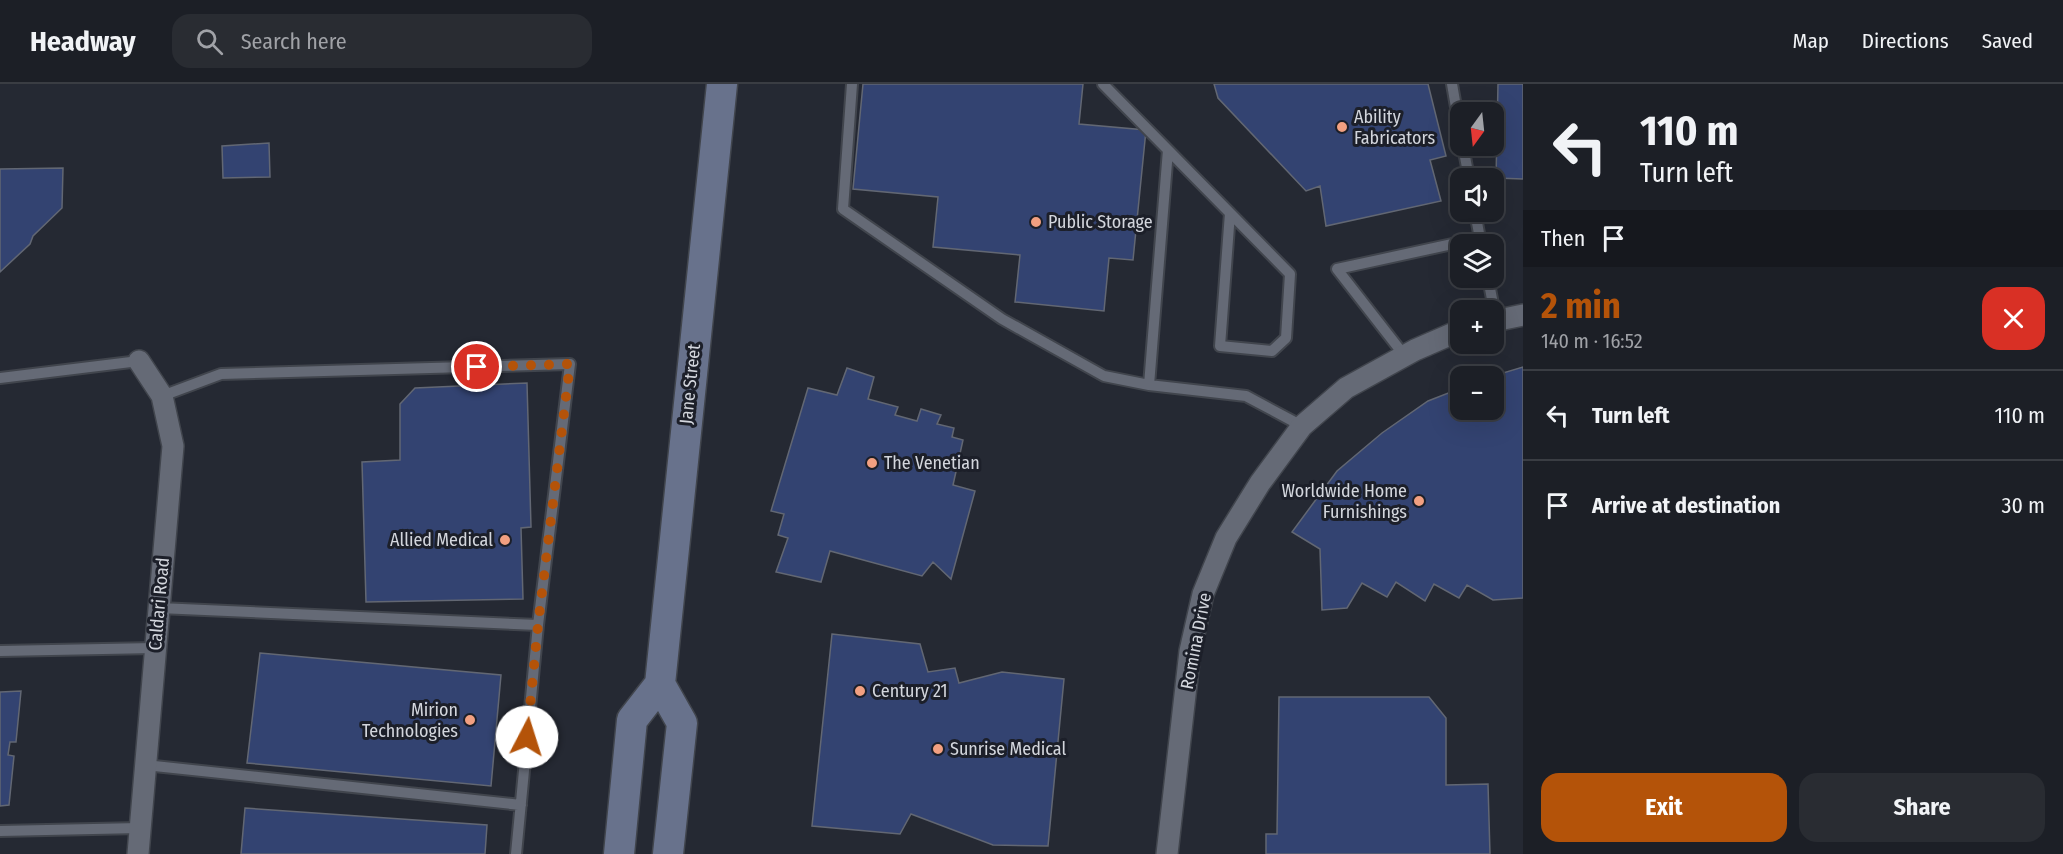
<!DOCTYPE html>
<meta charset="utf-8">
<style>
:root{--surface:#1c1f26;--page:#292c32;--text:#f1f3f6;--muted:#a0a2a7;--line:#3a3d43;--accent:#b45309}
body{margin:0;font-family:"Fira Sans Condensed",sans-serif;background:var(--page);color:var(--text);height:100vh;display:flex;flex-direction:column;font-size:22px;white-space:nowrap}
*{box-sizing:border-box;margin:0}
p{font-size:20px;color:var(--muted)}
.icon{flex:none;width:33px;height:33px;fill:none;stroke:currentColor;stroke-width:2;stroke-linecap:round;stroke-linejoin:round}
.map{position:relative;flex:1;overflow:hidden}
.drawer{display:flex;flex-direction:column;background:var(--surface);width:540px}
.drawer>*{flex:none}
.top-card{background:#1c1f26;color:var(--text);overflow:hidden}
.needle{width:39px;rotate:195deg}
.fabs{position:absolute;left:1450px;top:18px;display:grid;gap:12px}
.fabs a{display:grid;place-items:center;width:54px;height:54px;border-radius:12px;background:var(--surface);box-shadow:0 6px 24px #0002,0 0 0 2px var(--line);font-size:30px}
.pin{position:absolute;display:grid;place-items:center;width:51px;height:51px;color:#fff;margin:-26px;border:3px solid #fff;border-radius:50%;box-shadow:0 2px 6px #0007}
.me{position:absolute;width:66px;margin:-33px;rotate:5deg;stroke-linejoin:round;filter:drop-shadow(0 0 4px #0008)}
.turn{display:flex;align-items:center;gap:21px;height:126px;padding:0 18px;font-size:27px}
.turn .icon{width:78px;height:78px;stroke-width:2.5}
.turn b{display:block;font-size:42px;line-height:51px}
.then{display:flex;align-items:center;height:57px;padding:0 18px;background:#0003;gap:12px;font-size:22px}
.round{display:grid;place-items:center;flex:none;width:63px;height:63px;border-radius:18px;background:var(--page)}
.head{display:flex;align-items:center;justify-content:space-between;height:102px;padding:0 18px}
h1{font-size:36px;font-weight:700;line-height:45px;color:var(--accent)}
.action{display:flex;gap:12px;margin-top:auto;padding:12px 18px}
.action a{flex:1;height:69px;border-radius:18px;background:var(--accent);color:#fff;font-size:24px;font-weight:700;line-height:69px;text-align:center}
.action a+a{background:var(--page);color:var(--text)}
ul{padding:0;list-style:none}
li{display:flex;align-items:center;gap:18px;height:90px;padding:0 18px;border-top:2px solid var(--line)}
li div{flex:1}
li b{display:block;font-size:22px}
li em{font-style:normal}
header{display:flex;align-items:center;gap:36px;box-sizing:border-box;height:84px;padding:0 30px;background:var(--surface);border-bottom:2px solid var(--line)}
header strong{font-size:28px}
nav{display:flex;gap:33px;margin-inline-start:auto;font-size:21px}
.search{width:420px;height:54px;background:var(--page);display:flex;align-items:center;gap:15px;box-sizing:border-box;padding:0 21px;border-radius:18px;color:var(--muted);font-size:22px}
main{display:flex;flex:1;min-height:0}
.map>svg:first-child{display:block}
.building{fill:#334371;stroke:#626773;stroke-width:1.5}
.lines{fill:none;stroke-linecap:round;stroke-linejoin:round}
.lane-casing{stroke:#41454d;stroke-width:14}
.street-casing{stroke:#41454d;stroke-width:24}
.secondary-casing{stroke:#41454d;stroke-width:33}
.lane{stroke:#656a76;stroke-width:10}
.street{stroke:#656a76;stroke-width:21}
.secondary{stroke:#68728c;stroke-width:30}
.route{stroke:#b45309;stroke-width:10;stroke-dasharray:0 18}
.poi-dot{fill:#f2a081;stroke:#1c1f29;stroke-width:2}
.labels{text-anchor:middle;dominant-baseline:central;stroke-width:6;stroke-linejoin:round;paint-order:stroke}
.poi-label{font-size:18px;fill:#d3d6dd;stroke:#1c1f29;text-anchor:start}
.street-label{font-size:18px;fill:#d3d6dd;stroke:#1c1f29}
</style>
<header>
<strong>Headway</strong>
<div class="search"><svg class="icon" aria-label="search" viewBox="0 0 24 24"><circle cx="10" cy="10" r="6"/><path d="M15 15l6 6"/></svg>Search here</div>
<nav><a>Map</a><a>Directions</a><a>Saved</a></nav>
</header>
<main>
<div class="map">
<svg width="1523" height="770" viewBox="0 0 1523 770">
<rect width="100%" height="100%" fill="#252933"/>
<!-- building -->
<path class="building" d="M863 0H1083L1079 40 1146 46 1133 176 1109 174 1104 227 1015 218 1020 171 933 163 938 113 853 105Z
M1214 0H1428L1446 72 1430 76 1441 117 1326 142 1320 102 1306 107 1218 14Z
M1498 0H1523V95L1496 94Z
M269 59 270 93 223 94 222 62Z
M63 84 62 124 33 152 30 160 0 188V85Z
M1523 283V514L1493 516 1467 501 1459 514 1434 500 1425 517 1396 498 1387 513 1362 499 1347 524 1322 526 1320 465 1292 448 1337 387 1382 349 1428 317 1461 304V326H1494L1493 292Z
M847 284 874 293 868 315 898 323 895 331 917 337 921 325 941 331 937 340 954 344 952 353 963 356 953 401 975 407 951 495 933 478 922 492 830 467 821 498 776 488 788 454 778 451 784 430 771 427 808 304 837 311Z
M527 299 531 443 521 444 523 515 366 518 362 378 400 376V320L415 304Z
M832 550 920 560 928 588 955 584 959 599 1002 588 1064 595 1048 762 993 761 911 730 900 750 812 742Z
M260 569 501 591 491 702 247 679Z
M21 607 16 658H10L8 671 14 672 9 721 0 722V608Z
M1279 613H1429L1446 634V701L1488 700 1490 770H1266V750H1277Z
M245 724 487 741 485 770H241Z"/>
<g class="lines">
<!-- lane casing -->
<g class="lane-casing">
<path id="lane" d="M852 0 843 125 1002 235 1104 292 1149 301 1246 312 1302 342
M1103 0 1168 66 1149 301
M1452 0 1461 52
M1463 62 1469 94
M1168 66 1290 190 1286 254 1272 267 1220 262 1230 129
M1475 128 1481 160
M1488 194 1496 236
M1404 271 1337 185 1480 154
M0 294 139 277
M162 312 221 290 570 280 538 541
M159 524 538 541 516 770
M0 567 155 564
M145 681 521 721
M0 747 140 744"/>
</g>
<!-- street casing -->
<g class="street-casing">
<path id="street" d="M1494 237 1523 231
M138 770 173 362 162 312 139 277
M1167 770 1190 567 1203 510 1226 454 1260 399 1302 342 1346 304 1415 266 1461 246"/>
</g>
<!-- secondary casing -->
<g class="secondary-casing">
<path id="secondary" d="M660 600 682 639 668 770
M619 770 632 636 660 600 722 0"/>
</g>
<!-- lane -->
<use href="#lane" class="lane"/>
<!-- street -->
<use href="#street" class="street"/>
<!-- secondary -->
<use href="#secondary" class="secondary"/>
</g>
<g class="lines">
<!-- route -->
<path class="route" d="M477 283 570 280 538 541 527 653"/>
</g>
<!-- markers -->
<g class="poi-dot">
<circle cx="1342" cy="43" r="6"/>
<circle cx="1036" cy="138" r="6"/>
<circle cx="872" cy="379" r="6"/>
<circle cx="1419" cy="417" r="6"/>
<circle cx="505" cy="456" r="6"/>
<circle cx="860" cy="607" r="6"/>
<circle cx="470" cy="636" r="6"/>
<circle cx="938" cy="665" r="6"/>
</g>
<g class="labels">
<!-- poi labels -->
<g class="poi-label">
<text x="1354" y="33">Ability<tspan x="1354" dy="21">Fabricators</tspan></text>
<text x="1048" y="138">Public Storage</text>
<text x="884" y="379">The Venetian</text>
<text x="1407" y="407" text-anchor="end">Worldwide Home<tspan x="1407" dy="21">Furnishings</tspan></text>
<text x="493" y="456" text-anchor="end">Allied Medical</text>
<text x="872" y="607">Century 21</text>
<text x="458" y="626" text-anchor="end">Mirion<tspan x="458" dy="21">Technologies</tspan></text>
<text x="950" y="665">Sunrise Medical</text>
</g>
<!-- street labels -->
<g class="street-label">
<text transform="translate(690 300) rotate(-84)">Jane Street</text>
<text transform="translate(159 520) rotate(-85)">Caldari Road</text>
<text transform="translate(1196 557) rotate(-79)">Romina Drive</text>
</g>
</g>
</svg>
<div class="fabs">
<a><svg class="needle" viewBox="-14 -14 28 28"><path d="M0-13l5 13h-10z" fill="#e53935"/><path d="M0 13l5-13h-10z" fill="#a0a2a7"/></svg></a>
<a><svg class="icon" aria-label="sound" viewBox="0 0 24 24"><path d="M4 9h4l5-4v14l-5-4H4zM17 9q2 3 0 6"/></svg></a>
<a><svg class="icon" aria-label="layers" viewBox="0 0 24 24"><path d="M12 4l9 5-9 5-9-5zM3 14l9 5 9-5"/></svg></a>
<a>+</a>
<a>−</a>
</div>
<div class="pin" style="left:477px;top:283px;background:#d93025"><svg class="icon" aria-label="arrive" viewBox="0 0 24 24"><path d="M6 21V4h12l-3 4 3 4H6"/></svg></div>
<svg class="me" style="left:527px;top:653px" viewBox="-20 -20 40 40"><circle r="19" fill="#fff"/><path d="M0-13L10 11 0 6-10 11z" fill="#b45309"/></svg>
</div>
<section class="drawer">
<div class="top-card">
<div class="turn"><svg class="icon" aria-label="left" viewBox="0 0 24 24"><path d="M17 20v-9H6M10 6l-5 5 5 5"/></svg><div><b>110 m</b>Turn left</div></div>
<div class="then">Then<svg class="icon" aria-label="arrive" viewBox="0 0 24 24"><path d="M6 21V4h12l-3 4 3 4H6"/></svg></div>
</div>
<div class="head"><div><h1>2 min</h1><p>140 m · 16:52</p></div><a class="round" style="background:#d93025;color:#fff"><svg class="icon" aria-label="close" viewBox="0 0 24 24"><path d="M6 6l12 12M18 6L6 18"/></svg></a></div>
<ul>
<li><svg class="icon" aria-label="left" viewBox="0 0 24 24"><path d="M17 20v-9H6M10 6l-5 5 5 5"/></svg><div><b>Turn left</b></div><em>110 m</em></li>
<li><svg class="icon" aria-label="arrive" viewBox="0 0 24 24"><path d="M6 21V4h12l-3 4 3 4H6"/></svg><div><b>Arrive at destination</b></div><em>30 m</em></li>
</ul>
<div class="action"><a>Exit</a><a>Share</a></div>
</section>
</main>
